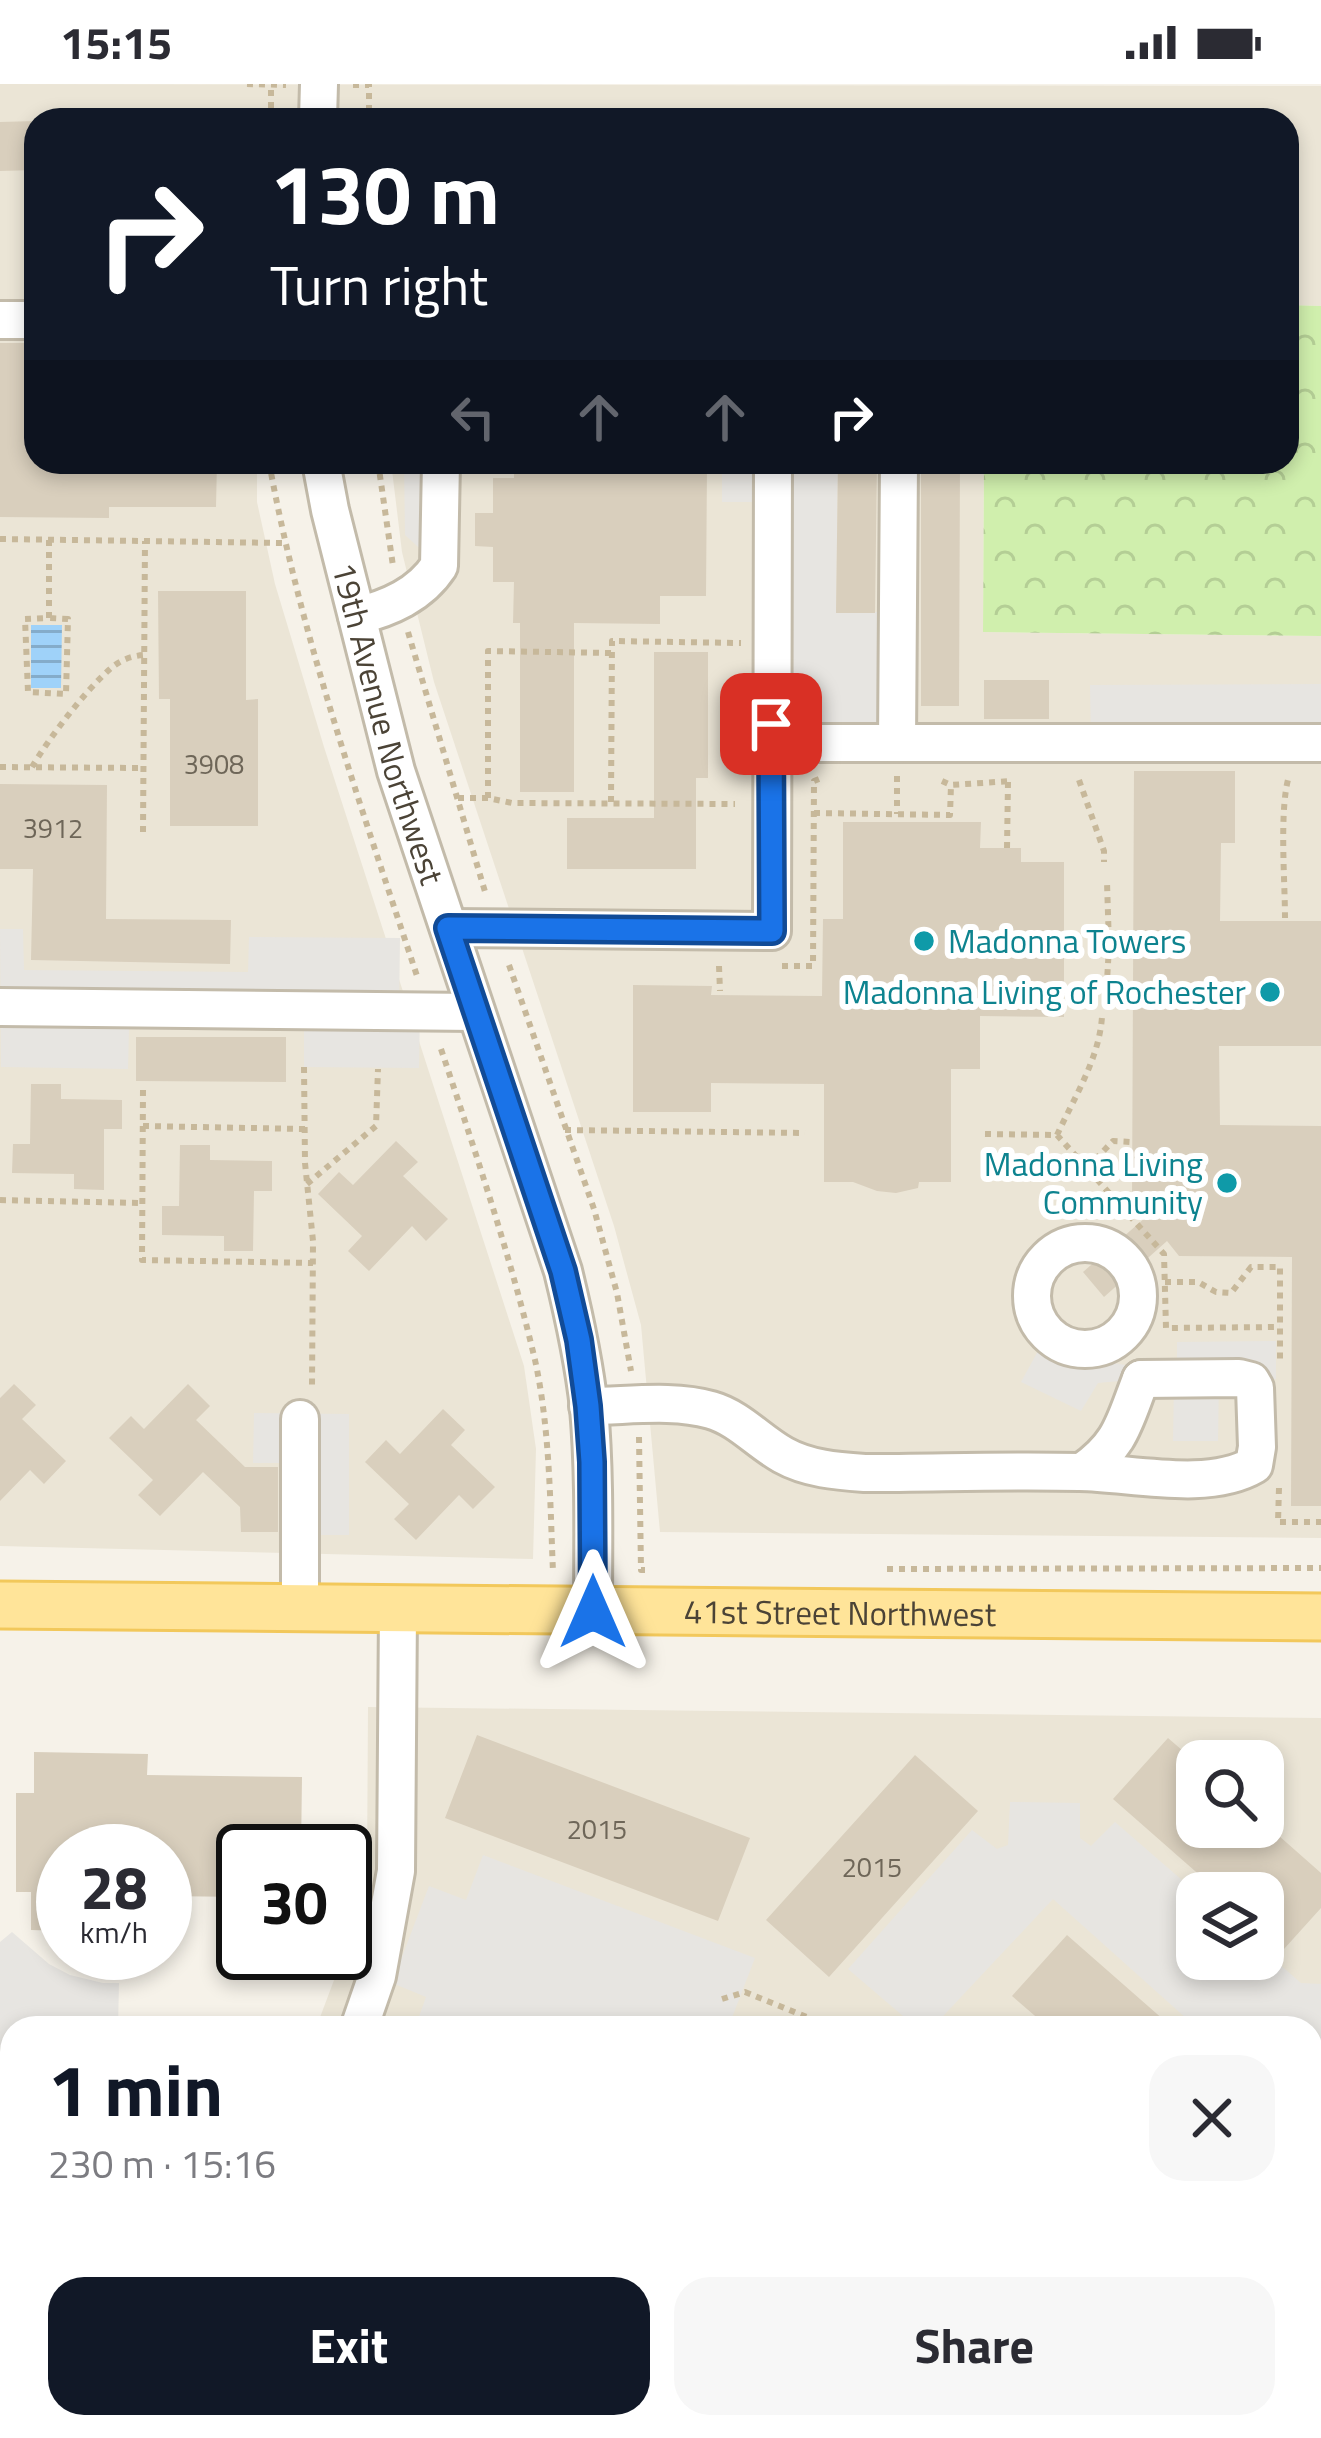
<!DOCTYPE html>
<meta charset="utf-8">
<style>
:root{--surface:#fff;--page:#f7f7f7;--text:#2b2b33;--muted:#7c7c81;--accent:#111827}
body{margin:0;font-family:"Titillium Web",sans-serif;background:var(--page);color:var(--text);height:100vh;display:flex;flex-direction:column;font-size:45px;white-space:nowrap}
*{box-sizing:border-box;margin:0}
p{font-size:39px;color:var(--muted)}
.icon{flex:none;width:66px;height:66px;fill:none;stroke:currentColor;stroke-width:2;stroke-linecap:round;stroke-linejoin:round}
.map{position:relative;flex:1;overflow:hidden}
.side{position:absolute;left:0px;top:1932px;width:1323px;height:423px;display:flex;flex-direction:column;background:var(--surface);border-radius:36px 36px 0 0;box-shadow:0 6px 18px #0003}
.side>*{flex:none}
.guide{position:absolute;left:24px;top:24px;width:1275px;height:366px;border-radius:36px;box-shadow:0 6px 18px #0003;background:#111827;color:#fff;overflow:hidden}
.buttons{position:absolute;left:1176px;top:1656px;display:grid;gap:24px}
.buttons a{display:grid;place-items:center;width:108px;height:108px;border-radius:24px;background:var(--surface);box-shadow:0 6px 18px #0003;font-size:60px}
.speed{position:absolute;left:36px;top:1740px;display:flex;gap:24px;font-size:60px;font-weight:700;text-align:center}
.speed>*{display:grid;place-content:center;width:156px;height:156px;border-radius:50%;background:var(--surface);box-shadow:0 6px 18px #0003;line-height:1}
.speed small{font-size:30px;font-weight:400}
.speed .limit{border:6px solid #111;border-radius:18px;background:#fff;color:#111}
.pin{position:absolute;display:grid;place-items:center;width:102px;height:102px;color:#fff;margin:-51px;border-radius:24px;box-shadow:0 6px 18px #0006}
.me{position:absolute;width:132px;margin:-66px;rotate:0deg;stroke-linejoin:round;filter:drop-shadow(0 0 9px #0008)}
.turn{display:flex;align-items:center;gap:42px;height:252px;padding:0 48px;font-size:54px}
.turn .icon{width:156px;height:156px;stroke-width:2.5}
.turn b{display:block;font-size:84px;line-height:102px}
.lanes{display:flex;align-items:center;height:114px;padding:0 48px;background:#0003;justify-content:center;gap:60px;direction:ltr}
.lanes .off{opacity:.35}
.round{display:grid;place-items:center;flex:none;width:126px;height:126px;border-radius:36px;background:var(--page)}
.summary{display:flex;align-items:center;justify-content:space-between;height:204px;padding:0 48px}
h1{font-size:72px;font-weight:700;line-height:90px;color:var(--accent)}
.button{display:flex;gap:24px;margin-top:auto;padding:24px 48px}
.button a{flex:1;height:138px;border-radius:36px;background:var(--accent);color:#fff;font-size:48px;font-weight:700;line-height:138px;text-align:center}
.button a+a{background:var(--page);color:var(--text)}
.status{display:flex;justify-content:space-between;align-items:center;height:84px;padding:0 60px;background:var(--surface);direction:ltr}
.status svg{height:33px;fill:currentColor}
.map>svg:first-child{display:block}
.residential{fill:#ebe5d6;fill-rule:evenodd}
.park{fill:url(#park-crowns)}
.parking{fill:#e7e5e1}
.water{fill:url(#water-rules)}
.building{fill:#d9cfbd}
.lines{fill:none;stroke-linecap:round;stroke-linejoin:round}
.minor-casing{stroke:#c3bbaa;stroke-width:42}
.major-casing{stroke:#f2c85b;stroke-width:51}
.path{stroke:#c7b89a;stroke-width:6;stroke-dasharray:6 6;stroke-linecap:butt}
.minor{stroke:#fff;stroke-width:36}
.major{stroke:#ffe499;stroke-width:45}
.route-casing{stroke:#114b97;stroke-width:30}
.route{stroke:#1a73e8;stroke-width:21}
.culture-dot{fill:#0f9aa8;stroke:#fff;stroke-width:4.5}
.labels{text-anchor:middle;dominant-baseline:central;stroke-width:12;stroke-linejoin:round;paint-order:stroke}
.number-label{font-size:27px;fill:#6e6658}
.street-label{font-size:33px;fill:#4b4336;stroke:#fff}
.culture-label{font-size:33px;fill:#0d838f;stroke:#fff;text-anchor:end}
</style>
<div class="status"><b>15:15</b><svg viewBox="0 0 49 12"><path d="M0 12V9h3v3zM5 12V6h3v6zM10 12V3h3v9zM15 12V0h3v12zM26 1h20v11H26zM47 4h2v5h-2z"/></svg></div>
<div class="map">
<svg width="1321" height="2354" viewBox="0 0 1321 2354">
<defs>
<pattern id="park-crowns" width="20" height="18" patternUnits="userSpaceOnUse" patternTransform="scale(3)"><rect width="20" height="18" fill="#d0efad"/><path d="M2 6a3 3 0 1 1 6 0M12 15a3 3 0 1 1 6 0" fill="none" stroke="#b4ce95"/></pattern>
<pattern id="water-rules" width="6" height="5" patternUnits="userSpaceOnUse" patternTransform="scale(3)"><rect width="6" height="5" fill="#9fd2f9"/><path d="M0 2.5h6" fill="none" stroke="#84acca"/></pattern>
</defs>
<rect width="100%" height="100%" fill="#f6f2e9"/>
<!-- residential -->
<path class="residential" d="M0 0 1321 2V222L1287 221V36H36V378H257V418L275 500 324 663 524 1282 536 1365 533 1475 0 1462Z
M391 378H984L983 548 1321 552V1454L660 1448 641 1241 614 1142 434 598 402 468Z
M368 1623 1321 1634V2354H91L97 2343H1311V1944H316L357 1835 367 1786ZM1197 1677H1263V1743H1197ZM1197 1809H1263V1875H1197Z"/>
<!-- park -->
<path class="park" d="M1287 221 1321 222V552L983 548 984 378H1287Z
M0 2062 12 2064V2295L0 2321Z"/>
<!-- parking -->
<path class="parking" d="M404 378H441L439 482 405 451Z
M722 378H838L836 528H898L897 640H771L772 418H722Z
M1321 600V659L1091 660 1090 601Z
M0 845H23L24 886 248 888 249 853 400 854 399 926 420 927 419 984 304 983V946L129 945 128 985 1 983Z
M1276 1257V1295H1219L1218 1357H1173L1174 1296 1141 1295 1098 1299 1081 1327 1021 1298 1038 1267 1132 1282 1177 1281V1258Z
M254 1329 349 1330V1451H300V1379H253Z
M1010 1718 1080 1719V1754L1091 1762 1115 1738 1197 1809V1875H1263V1866L1301 1899 1321 1900V1999H1311V1944H1197L1053 1815 932 1944H917L848 1885 972 1746 997 1765 1008 1761Z
M483 1771 755 1874 728 1944H415L426 1913 392 1899 429 1802 466 1816Z
M12 1848 49 1880 70 1891 103 1899H119L118 1944H12V1990L0 1984V1858Z
M97 2343H194L188 2354H91Z
M658 2343H860V2354H658Z
M1149 2343H1255L1251 2354H1139Z"/>
<!-- water -->
<path class="water" d="M31 541H62L61 604H31Z"/>
<!-- building -->
<path class="building" d="M36 37V86L0 87V38Z
M0 259H36V378H217L216 423H109V434L0 433Z
M514 378H661V382H707L706 512H660V540L574 539V708H520V539H513L514 498H493V463L475 462V429H493V394H514Z
M838 378H877L875 529H836Z
M921 378H960L959 622H921Z
M158 507H246V616L258 615V742H170V615H159Z
M654 568H708V694H696V785H567V734H654Z
M984 596H1049V635H984Z
M1134 687H1235V759H1221L1220 837H1321V962H1219L1220 1041 1321 1042V1422H1291L1292 1173 1179 1172 1167 1157 1104 1213 1083 1188 1146 1133 1132 1118Z
M0 700 107 701 106 835 231 836 230 880 31 876 33 785H0Z
M843 738H981L980 764H1021V778H1064V933L980 932V985H951V1098H919L918 1104 896 1109 877 1107 853 1098H824V1000L711 999V1028H633V901L712 902 711 911 822 912 823 835H843Z
M136 953H286V998L136 997Z
M31 1000H61V1015L122 1016V1045H104V1106L74 1105V1090L12 1089 13 1060H30Z
M396 1057 418 1078 403 1092 448 1135 426 1157 412 1142 369 1187 348 1167 362 1152 318 1110 339 1088 353 1101Z
M180 1061H210V1076L272 1077V1107H254L253 1167H224V1152L162 1151V1122H179Z
M14 1300 36 1321 22 1335 66 1377 44 1400 30 1386 0 1417V1314Z
M188 1300 210 1322 196 1336 245 1383H278V1448H241L240 1423 203 1388 160 1432 138 1411 153 1396 109 1354 131 1332 144 1345Z
M443 1325 465 1346 451 1361 495 1403 473 1425 459 1411 416 1456 394 1435 409 1420 365 1378 386 1356 400 1370Z
M477 1651 750 1754 718 1837 445 1734Z
M1168 1654 1197 1679V1743H1269L1321 1789V1824L1284 1865 1263 1847V1809H1220L1113 1715Z
M34 1668 148 1670 147 1691 302 1693 301 1767H243V1813L165 1812V1767H63V1847L31 1846V1808H16V1709H34Z
M915 1671 978 1727 829 1893 766 1836Z
M1067 1851 1173 1944H1049L1012 1912Z"/>
<g class="lines">
<!-- minor casing -->
<g class="minor-casing">
<g id="minor">
<path d="M318 36 319 0"/>
<path d="M0 236H36"/>
<path id="s1" d="M321 378 330 426 396 687 563 1187C574 1232 584 1277 589 1324 595 1392 593 1461 593 1529"/>
<path d="M357 532C389 524 420 511 439 482L441 378"/>
<path d="M771 659H1321"/>
<path d="M897 659 899 378"/>
<path d="M449 844 772 847 773 378"/>
<path d="M0 923 475 928"/>
<circle cx="1085" cy="1212" r="53"/>
<path d="M588 1322C627 1322 673 1315 711 1326 739 1334 758 1357 783 1371 808 1385 837 1387 865 1389 937 1389 1008 1386 1080 1388 1132 1389 1208 1408 1254 1381L1257 1363 1255 1304 1251 1297 1239 1294 1141 1295"/>
<path d="M300 1335V1524"/>
<path d="M1082 1388C1122 1360 1124 1338 1141 1295"/>
<path d="M359 1944 377 1892 396 1787 398 1526"/>
<path d="M1311 2131 1321 2127"/>
<path d="M140 2354 146 2343"/>
<path d="M805 2354 811 2343"/>
<path d="M1210 2354V2343"/>
</g>
</g>
<!-- major casing -->
<g class="major-casing">
<g id="major">
<path id="s2" d="M0 1521 1321 1533"/>
</g>
</g>
<!-- path -->
<path class="path" d="M247 0 286 1
M353 1H369V36
M271 36V0
M269 378C301 554 362 725 418 895
M378 378 393 482
M0 455 284 459
M49 456V534L25 535 28 608 66 610 68 535 49 534
M408 548 486 811
M0 683 143 684
M32 683C49 654 85 607 110 585 120 576 131 572 144 571
M897 692V730
M1079 696 1104 767V778
M942 697 951 701 1012 697
M458 714H488L512 719 735 720
M488 714V567L612 569
M611 718 612 557 741 559
M814 729 950 731 951 701
M143 748 145 457
M1007 764 1008 698
M1285 834C1285 796 1279 725 1289 692
M509 881 594 1125 617 1209 631 1287
M719 882 720 907
M782 882H813L814 697 819 695
M1106 915 1109 862 1107 798
M441 965C475 1067 510 1170 535 1276 550 1345 550 1418 553 1488
M304 983 305 1079 313 1157 312 1303
M143 1006 142 1176 313 1179
M143 1042 305 1045
M565 1046 805 1049
M985 1050 1057 1051 1164 1170 1166 1244 1280 1243
M1057 1051C1074 1014 1099 975 1102 933
M1087 1084 1113 1057 1131 1058
M307 1100 376 1042 378 985
M0 1116 143 1119
M1165 1198H1198L1216 1208 1231 1209 1251 1183H1280V1277
M639 1353 641 1486H645
M1279 1404 1278 1438H1321
M887 1485 1321 1484
M722 1915 745 1908 834 1944
M1313 2093 1315 1999
M1311 2322H1321
M993 2343 1005 2346 1010 2354
M365 2354 369 2343"/>
<!-- minor -->
<use href="#minor" class="minor"/>
<!-- major -->
<use href="#major" class="major"/>
</g>
<g class="lines">
<!-- route casing -->
<g class="route-casing">
<path id="route" d="M593 1528 592 1378 588 1322 579 1256 563 1187 448 844 772 847 771 640"/>
</g>
<!-- route -->
<use href="#route" class="route"/>
</g>
<!-- markers -->
<g class="culture-dot">
<circle cx="924" cy="857" r="12"/>
<circle cx="1270" cy="908" r="12"/>
<circle cx="1227" cy="1099" r="12"/>
</g>
<g class="labels">
<!-- number labels -->
<g class="number-label">
<text x="214" y="679">3908</text>
<text x="53" y="743">3912</text>
<text x="597" y="1744">2015</text>
<text x="872" y="1782">2015</text>
</g>
<!-- street labels -->
<g class="street-label">
<text stroke="none"><textPath href="#s1" startOffset="270">19th Avenue Northwest</textPath></text>
<text stroke="none"><textPath href="#s2" startOffset="840">41st Street Northwest</textPath></text>
</g>
<!-- culture labels -->
<g class="culture-label">
<text x="948" y="857" text-anchor="start">Madonna Towers</text>
<text x="1246" y="908">Madonna Living of Rochester</text>
<text x="1203" y="1080">Madonna Living<tspan x="1203" dy="38">Community</tspan></text>
</g>
</g>
</svg>
<div class="buttons">
<a><svg class="icon" aria-label="search" viewBox="0 0 24 24"><circle cx="10" cy="10" r="6"/><path d="M15 15l6 6"/></svg></a>
<a><svg class="icon" aria-label="layers" viewBox="0 0 24 24"><path d="M12 4l9 5-9 5-9-5zM3 14l9 5 9-5"/></svg></a>
</div>
<div class="speed"><div>28<small>km/h</small></div><div class="limit">30</div></div>
<div class="pin" style="left:771px;top:640px;background:#d93025"><svg class="icon" aria-label="arrive" viewBox="0 0 24 24"><path d="M6 21V4h12l-3 4 3 4H6"/></svg></div>
<svg class="me" style="left:593px;top:1528px" viewBox="-20 -20 40 40"><path d="M0-17L14 15 0 8-14 15z" fill="#1a73e8" stroke="#fff" stroke-width="4"/></svg>
<div class="guide">
<div class="turn"><svg class="icon" aria-label="right" viewBox="0 0 24 24"><path d="M7 20v-9h11M14 6l5 5-5 5"/></svg><div><b>130 m</b>Turn right</div></div>
<div class="lanes"><svg class="icon off" aria-label="left" viewBox="0 0 24 24"><path d="M17 20v-9H6M10 6l-5 5 5 5"/></svg><svg class="icon off" aria-label="ahead" viewBox="0 0 24 24"><path d="M12 20V5M6 11l6-6 6 6"/></svg><svg class="icon off" aria-label="ahead" viewBox="0 0 24 24"><path d="M12 20V5M6 11l6-6 6 6"/></svg><svg class="icon" aria-label="right" viewBox="0 0 24 24"><path d="M7 20v-9h11M14 6l5 5-5 5"/></svg></div>
</div>
<section class="side">
<div class="summary"><div><h1>1 min</h1><p>230 m · 15:16</p></div><a class="round"><svg class="icon" aria-label="close" viewBox="0 0 24 24"><path d="M6 6l12 12M18 6L6 18"/></svg></a></div>
<div class="button"><a>Exit</a><a>Share</a></div>
</section>
</div>
